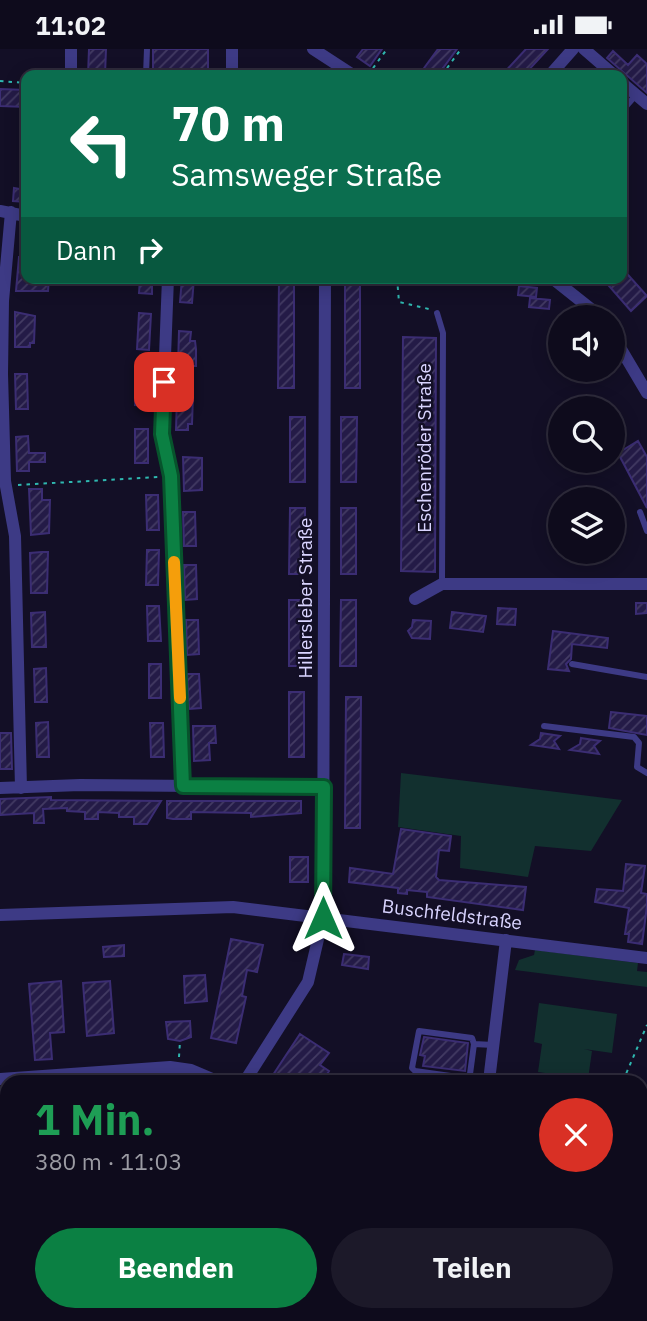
<!DOCTYPE html>
<html lang="de">
<meta charset="utf-8">
<style>
:root{--surface:#0e0b1c;--page:#1c1929;--text:#f1f3f6;--muted:#9b9ba3;--line:#2e2b3b;--accent:#0b8043}
body{margin:0;font-family:"IBM Plex Sans",sans-serif;background:var(--page);color:var(--text);height:100vh;display:flex;flex-direction:column;font-size:26px;white-space:nowrap}
*{box-sizing:border-box;margin:0}
p{font-size:23px;color:var(--muted)}
.icon{flex:none;width:38px;height:38px;fill:none;stroke:currentColor;stroke-width:2;stroke-linecap:round;stroke-linejoin:round}
.map{position:relative;flex:1;overflow:hidden}
.drawer{position:absolute;left:0px;top:1026px;width:648px;height:247px;display:flex;flex-direction:column;background:var(--surface);border-radius:21px 21px 0 0;box-shadow:0 4px 18px #0003,0 0 0 2px var(--line)}
.drawer>*{flex:none}
.guide{position:absolute;left:21px;top:21px;width:606px;height:214px;border-radius:14px;box-shadow:0 4px 18px #0003,0 0 0 2px var(--line);background:#0b6e4f;color:#fff;overflow:hidden}
.buttons{position:absolute;left:548px;top:256px;display:grid;gap:14px}
.buttons a{display:grid;place-items:center;width:77px;height:77px;border-radius:50%;background:var(--surface);box-shadow:0 4px 18px #0003,0 0 0 2px var(--line);font-size:35px}
.pin{position:absolute;display:grid;place-items:center;width:60px;height:60px;color:#fff;margin:-30px;border-radius:14px;box-shadow:0 4px 10px #0006}
.me{position:absolute;width:77px;margin:-38px;rotate:0deg;stroke-linejoin:round;filter:drop-shadow(0 0 5px #0008)}
.turn{display:flex;align-items:center;gap:24px;height:147px;padding:0 35px;font-size:32px}
.turn .icon{width:91px;height:91px;stroke-width:2.5}
.turn b{display:block;font-size:49px;line-height:60px}
.then{display:flex;align-items:center;height:66px;padding:0 35px;background:#0003;gap:14px;font-size:26px}
.round{display:grid;place-items:center;flex:none;width:74px;height:74px;border-radius:37px;background:var(--page)}
.headline{display:flex;align-items:center;justify-content:space-between;height:119px;padding:0 35px}
h1{font-size:42px;font-weight:700;line-height:52px;color:#1e9e55}
.primary-button{display:flex;gap:14px;margin-top:auto;padding:14px 35px}
.primary-button a{flex:1;height:80px;border-radius:42px;background:var(--accent);color:#fff;font-size:28px;font-weight:700;line-height:80px;text-align:center}
.primary-button a+a{background:var(--page);color:var(--text)}
.status{display:flex;justify-content:space-between;align-items:center;height:49px;padding:0 35px;background:var(--surface);direction:ltr}
.status svg{height:19px;fill:currentColor}
.map>svg:first-child{display:block}
.green{fill:#12302f}
.building{fill:url(#building-hatch);stroke:#3b2d73;stroke-width:2}
.lines{fill:none;stroke-linecap:round;stroke-linejoin:round}
.path{stroke:#2fb8b0;stroke-width:2;stroke-dasharray:3.5 5;stroke-linecap:butt}
.lane{stroke:#3d3a85;stroke-width:6}
.street{stroke:#3d3a85;stroke-width:12}
.route-casing{stroke:#07532c;stroke-width:18}
.route{stroke:#0b8043;stroke-width:12}
.slow{stroke:#f59e0b;stroke-width:12}
.labels{text-anchor:middle;dominant-baseline:central;stroke-width:5;stroke-linejoin:round;paint-order:stroke}
.street-label{font-size:19px;fill:#d9d4ff;stroke:#130f26}
</style>
<div class="status"><b>11:02</b><svg viewBox="0 0 49 12"><path d="M0 12V9h3v3zM5 12V6h3v6zM10 12V3h3v9zM15 12V0h3v12zM26 1h20v11H26zM47 4h2v5h-2z"/></svg></div>
<div class="map">
<svg width="647" height="1272" viewBox="0 0 647 1272">
<defs>
<pattern id="building-hatch" width="6" height="6" patternUnits="userSpaceOnUse" patternTransform="scale(1.75)"><rect width="6" height="6" fill="#241b47"/><path d="M-1 1l2-2M0 6l6-6M5 7l2-2" fill="none" stroke="#433b63"/></pattern>
</defs>
<rect width="100%" height="100%" fill="#130f26"/>
<!-- green -->
<path class="green" d="M401 724 622 751 591 802 535 797 528 828 460 819 461 787 398 778Z
M535 901 638 914 637 922 647 923V938L515 921 519 911 534 906Z
M539 954 617 965 612 1004 584 1000 592 1002 588 1030 538 1023 542 995 534 993Z"/>
<!-- building -->
<path class="building" d="M89 0H106L105 26H88Z
M153 0H208V26H153Z
M363 0H382L370 17 357 8Z
M438 0H457L438 26H419Z
M526 0H548L524 26H502Z
M613 2 628 16 637 6 647 15V44L607 9Z
M0 40 26 41V58L0 57Z
M14 139 26 141V153L13 152Z
M19 208H26V229H49L48 242H16Z
M621 218 647 247 631 262 602 229H621Z
M140 229H152V245L139 244Z
M182 229H194L192 254 180 253Z
M279 230H294V339H278Z
M345 230H360V339H345Z
M519 237 537 239 536 248 518 246Z
M530 249 550 251 549 260 529 258Z
M15 263 35 267 34 294H30V298H15Z
M139 264 151 265 149 301 137 300Z
M179 282 191 283 190 292H195L196 300V317H178Z
M403 288 436 289 435 523 401 522Z
M136 322H149L148 357 135 356Z
M15 325H27L28 360H16Z
M177 346 193 347 192 375H188V381H176Z
M290 368H305V433H290Z
M341 368H357L356 433H341Z
M135 380H148V414H135Z
M28 387 29 404H45V413H29V422H17L16 388Z
M638 392 647 408V459L618 404Z
M183 408 202 409V441L184 442Z
M29 440H42V451H50L49 484 31 486Z
M146 446H158L159 481H147Z
M290 459H305V525H289Z
M341 459H356V525H341Z
M183 463H195L196 497H184Z
M147 501H159L158 536H146Z
M42 503H48L47 544H31L30 504Z
M184 516H196L197 550 185 551Z
M289 551H305L304 617H289Z
M341 551H356V617H340Z
M636 554H647V564L636 565Z
M147 557H159L161 592H148Z
M498 559 516 560 515 576 497 575Z
M45 563 46 598H32L31 564Z
M452 563 486 567 483 583 450 579Z
M186 571H198L199 605 187 606Z
M413 571 431 572 430 590 412 589 408 582 412 578Z
M553 582 608 589 607 599 572 595 571 610 566 615 569 622 548 620Z
M149 615H161V649H149Z
M46 619 47 653H35L34 620Z
M187 625H199L201 659 189 660Z
M289 643H304V708H289Z
M346 648H361L360 779H345Z
M611 663 647 667V686L609 679Z
M48 673 49 708H37L36 674Z
M150 674H163L164 708H151Z
M193 677H215L216 694H209L210 711 194 712Z
M0 684H11L12 720H0Z
M541 684 560 687 554 692 559 700 531 696 540 690Z
M581 689 600 692 594 697 599 705 570 701 580 695Z
M51 748V751L161 752 147 775H134V768H119V764L98 763V770H85V763L67 762V759L43 760 44 774H34V764L0 766V750Z
M167 752H301V764L251 768V764L191 763V770H173L167 769Z
M401 780 451 787 449 802 439 801 436 828 439 831 526 838 523 861 427 848V843L407 841V845L398 844V839L349 833 350 819 393 825Z
M290 808H308V833H290Z
M626 815 645 817 641 844 647 845V857L642 895 628 893 629 885H625L629 859 595 853 597 840 623 842Z
M231 890 263 896 257 923 247 921 242 947 246 948 236 994 211 989Z
M124 896V907L104 908 103 898Z
M344 905 369 908 368 920 342 916Z
M205 926 207 952 185 954 184 927Z
M61 932 64 983 50 984 52 1010 35 1011 29 935Z
M110 932 114 984 87 987 83 934Z
M190 972 191 988 180 992 168 990 166 973Z
M300 985 329 1004 320 1016 329 1022 323 1032H269Z
M424 988 468 994 465 1022 423 1017 425 1007 420 1006Z"/>
<g class="lines">
<!-- path -->
<path class="path" d="M368 26 387 0
M442 26 461 0
M0 32 26 34
M397 229 399 253 429 260
M18 436 159 428
M179 1008 180 992
M623 1032 647 976
M640 1201 647 1204
M640 1225 647 1208
M623 1272 626 1265"/>
<!-- lane -->
<path class="lane" d="M146 26 147 0
M621 63 636 46
M437 264 443 284 442 535
M640 463 647 482
M572 615 647 628
M544 677 634 688 639 694 637 718 647 724
M474 995 472 989 419 982 412 1019 415 1022 465 1029 470 1025 474 995 493 996"/>
<!-- street -->
<path class="street" d="M232 0V26
M313 0 353 26
M584 0 614 26
M71 26V0
M550 26 573 0
M621 33 647 55
M0 162 26 167
M11 163 3 252 2 325 5 432 15 487 21 739
M168 229 162 385 171 427 183 737
M552 229 601 268
M612 285 647 344
M415 550 442 535H647
M0 739 80 736 324 738
M0 866 233 858 647 909
M0 1030 170 1018 191 1021 217 1032
M245 1032 308 933 323 869 325 229
M489 1032 506 891
M263 1265 274 1272
M93 1272 98 1265
M409 1272 413 1265"/>
</g>
<g class="lines">
<!-- route casing -->
<g class="route-casing">
<path id="route" d="M164 333 162 385 171 427 183 737 324 738 323 869"/>
</g>
<!-- route -->
<use href="#route" class="route"/>
<!-- slow -->
<path class="slow" d="M174 513 180 649"/>
</g>
<g class="labels">
<!-- street labels -->
<g class="street-label">
<text transform="translate(424 399) rotate(-90)">Eschenröder Straße</text>
<text transform="translate(305 549) rotate(-90)">Hillersleber Straße</text>
<text transform="translate(452 865) rotate(7)">Buschfeldstraße</text>
</g>
</g>
</svg>
<div class="buttons">
<a><svg class="icon" aria-label="sound" viewBox="0 0 24 24"><path d="M4 9h4l5-4v14l-5-4H4zM17 9q2 3 0 6"/></svg></a>
<a><svg class="icon" aria-label="search" viewBox="0 0 24 24"><circle cx="10" cy="10" r="6"/><path d="M15 15l6 6"/></svg></a>
<a><svg class="icon" aria-label="layers" viewBox="0 0 24 24"><path d="M12 4l9 5-9 5-9-5zM3 14l9 5 9-5"/></svg></a>
</div>
<div class="pin" style="left:164px;top:333px;background:#d93025"><svg class="icon" aria-label="arrive" viewBox="0 0 24 24"><path d="M6 21V4h12l-3 4 3 4H6"/></svg></div>
<svg class="me" style="left:323px;top:869px" viewBox="-20 -20 40 40"><path d="M0-17L14 15 0 8-14 15z" fill="#0b8043" stroke="#fff" stroke-width="4"/></svg>
<div class="guide">
<div class="turn"><svg class="icon" aria-label="left" viewBox="0 0 24 24"><path d="M17 20v-9H6M10 6l-5 5 5 5"/></svg><div><b>70 m</b>Samsweger Straße</div></div>
<div class="then">Dann<svg class="icon" aria-label="right" viewBox="0 0 24 24"><path d="M7 20v-9h11M14 6l5 5-5 5"/></svg></div>
</div>
<section class="drawer">
<div class="headline"><div><h1>1 Min.</h1><p>380 m · 11:03</p></div><a class="round" style="background:#d93025;color:#fff"><svg class="icon" aria-label="close" viewBox="0 0 24 24"><path d="M6 6l12 12M18 6L6 18"/></svg></a></div>
<div class="primary-button"><a>Beenden</a><a>Teilen</a></div>
</section>
</div>
